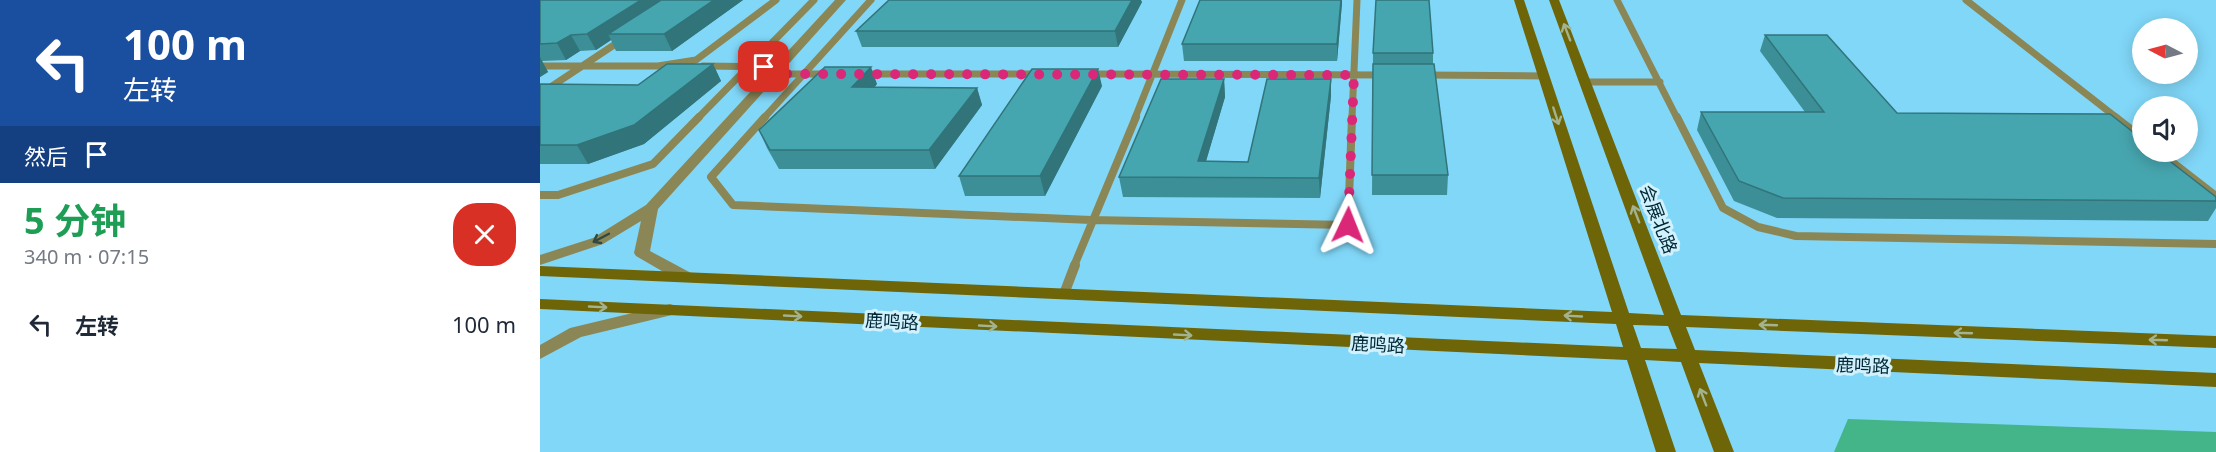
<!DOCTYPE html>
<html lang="zh">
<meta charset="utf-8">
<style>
:root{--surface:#fff;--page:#f2f2f3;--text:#1f2937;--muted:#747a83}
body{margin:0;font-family:"Noto Sans","Noto Sans SC",sans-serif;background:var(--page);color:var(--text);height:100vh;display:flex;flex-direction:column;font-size:22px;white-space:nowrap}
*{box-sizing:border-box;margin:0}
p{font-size:20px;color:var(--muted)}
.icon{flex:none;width:33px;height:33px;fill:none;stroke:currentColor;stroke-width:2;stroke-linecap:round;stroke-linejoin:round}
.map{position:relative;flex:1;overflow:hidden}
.panel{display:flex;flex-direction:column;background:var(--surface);width:540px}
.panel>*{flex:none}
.hud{background:#1a4fa0;color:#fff;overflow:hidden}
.needle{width:39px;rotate:276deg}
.fabs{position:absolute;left:1592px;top:18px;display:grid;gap:12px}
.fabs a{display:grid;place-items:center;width:66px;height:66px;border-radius:50%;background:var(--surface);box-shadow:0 3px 15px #0003;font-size:30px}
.pin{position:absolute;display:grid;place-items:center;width:51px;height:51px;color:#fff;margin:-26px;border-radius:12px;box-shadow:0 3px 9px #0006}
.me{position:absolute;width:66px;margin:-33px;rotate:2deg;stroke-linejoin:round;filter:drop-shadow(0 0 4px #0008)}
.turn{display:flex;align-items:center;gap:21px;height:126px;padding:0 24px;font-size:27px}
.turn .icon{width:78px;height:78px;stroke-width:2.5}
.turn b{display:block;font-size:42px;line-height:51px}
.then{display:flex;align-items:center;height:57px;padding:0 24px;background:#0003;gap:12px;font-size:22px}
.round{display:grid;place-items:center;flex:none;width:63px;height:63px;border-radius:24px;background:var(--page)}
.overview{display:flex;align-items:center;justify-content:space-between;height:102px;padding:0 24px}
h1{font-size:36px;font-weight:700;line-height:45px;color:#1e9e55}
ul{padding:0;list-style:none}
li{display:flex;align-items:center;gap:18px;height:78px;padding:0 24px}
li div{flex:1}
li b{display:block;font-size:22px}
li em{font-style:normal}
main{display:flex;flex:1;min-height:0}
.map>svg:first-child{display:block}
.green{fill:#43b589}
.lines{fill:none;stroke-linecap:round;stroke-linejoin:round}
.lane-far2{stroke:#8b8656;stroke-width:7}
.lane-far1{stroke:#8b8656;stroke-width:8}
.lane{stroke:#8b8656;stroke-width:10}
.street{fill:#8b8656;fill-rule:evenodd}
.secondary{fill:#6d6508;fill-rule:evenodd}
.wall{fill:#3c8f96}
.shaded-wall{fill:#31747a}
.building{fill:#46a6af;stroke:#31747a;stroke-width:1.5}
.oneway{stroke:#a3b28f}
.oneway2{stroke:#314940}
.route{stroke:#db2777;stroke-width:10;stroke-dasharray:0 18}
.labels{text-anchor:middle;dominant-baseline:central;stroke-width:6;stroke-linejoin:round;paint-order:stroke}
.street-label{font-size:18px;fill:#012834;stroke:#d0f1fd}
</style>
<main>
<section class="panel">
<div class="hud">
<div class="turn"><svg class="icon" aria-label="left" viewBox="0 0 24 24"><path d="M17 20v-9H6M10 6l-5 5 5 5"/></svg><div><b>100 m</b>左转</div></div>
<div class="then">然后<svg class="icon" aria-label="arrive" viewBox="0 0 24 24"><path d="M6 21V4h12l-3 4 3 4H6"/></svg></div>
</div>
<div class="overview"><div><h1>5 分钟</h1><p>340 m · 07:15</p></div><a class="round" style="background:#d93025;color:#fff"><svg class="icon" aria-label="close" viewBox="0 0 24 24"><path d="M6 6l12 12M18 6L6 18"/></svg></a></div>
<ul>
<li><svg class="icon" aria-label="left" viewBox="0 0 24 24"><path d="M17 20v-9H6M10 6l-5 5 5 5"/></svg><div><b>左转</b></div><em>100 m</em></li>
</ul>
</section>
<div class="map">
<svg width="1676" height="452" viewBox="0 0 1676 452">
<rect width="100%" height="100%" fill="#81d7f8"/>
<!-- green -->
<path class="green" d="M1308 419 1676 432V452H1294Z"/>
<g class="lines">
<!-- lane-far2 -->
<path class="lane-far2" d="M1077 0 1137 118
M1426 0 1577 118
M0 66H118L156 60 236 0
M163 66 239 67
M234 74H289
M324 74H499
M549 74 844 75
M885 75 1004 76
M1046 82H1120
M0 94 83 39
M158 118 274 0
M224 118 331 0
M595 118 642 0
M812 118 817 0"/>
<!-- lane-far1 -->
<path class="lane-far1" d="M225 117 171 177 193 205 551 220 808 225 812 117
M1137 117 1183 208 1218 227 1256 236 1676 244
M1575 117 1602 138
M1619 152 1676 196
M0 195H18L113 164 159 117
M534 266 596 117"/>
<!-- lane -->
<path class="lane" d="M524 294 535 265"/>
<!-- street -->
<path class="street" d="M295 0H306L118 209 110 251 151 273 153 277 151 281H139L96 256 94 253 101 221 63 244 0 265V255L53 238 106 205Z
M130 304 136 306 138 310 136 314 41 337 0 359V345L30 328Z"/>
<!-- secondary -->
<path class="secondary" d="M974 0H984L1089 313 1124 315 1009 0H1019L1141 315 1676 336V348L1146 327 1155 350 1676 373V387L1159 363 1194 452H1174L1141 362 1105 360 1136 452H1116L1087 360 0 309V299L1083 347 1076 324 0 276V266L1072 312ZM1093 325 1128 326 1137 349 1101 348Z"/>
</g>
<!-- wall -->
<path class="wall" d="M0 0H203L132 51H76L71 40 56 50 40 51 26 60 2 61 8 72 0 77Z
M602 2 578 47H322L316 31Z
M802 3 797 61H644L642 44Z
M1225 35 1357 113 1676 197V208L1668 221 1237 218 1194 201 1157 130 1161 112H1265L1220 51Z
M833 53H893V64L908 175 907 195H832Z
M173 64 181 81 104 144 48 164H0V84L98 85Z
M684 79 685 97 666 161 708 162 791 79V96L780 198 583 197 579 177Z
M337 84 335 87 437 88 442 105 395 169H239L227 148 219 130Z
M562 86 505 196H425L419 176Z"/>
<!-- shaded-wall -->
<path class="shaded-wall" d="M101 0H133L68 34 71 40 56 50 47 34Z
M174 0H203L132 51 124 34Z
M592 0H601L602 2 578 47 575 31Z
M801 0H802V3L797 61V44Z
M31 35 40 51 26 60 17 43Z
M0 57 8 72 0 77Z
M173 64 181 81 104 144 48 164 37 145Z
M331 67 337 84 318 105 312 87Z
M558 69 562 86 505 196 500 176Z
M684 79 685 97 661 178 658 161Z
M791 79V96L780 198 779 178Z
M437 88 442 105 395 169 389 150Z"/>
<!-- building -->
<path class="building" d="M0 0H101L47 34 31 35 17 43 0 44Z
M121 0H174L124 34H68Z
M349 0H592L575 31H316Z
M660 0H801L797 44H642Z
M836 0H889L893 53H833Z
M1225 35H1287L1357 113 1570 114 1602 139V152H1618L1676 197V201L1243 198 1199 181 1161 112H1284Z
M127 64H173L94 125 37 145H0V84L98 85Z
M833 64H894L908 175H832Z
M285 67H331L312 87 437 88 389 150H230L219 130Z
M492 69H558L500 176H419Z
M621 79H684L658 161 708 162 727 79H791L779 178 579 177Z"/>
<!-- one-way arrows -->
<defs><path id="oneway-shaft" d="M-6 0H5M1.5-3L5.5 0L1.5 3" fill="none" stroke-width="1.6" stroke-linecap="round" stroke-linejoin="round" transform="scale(1.5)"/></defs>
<g class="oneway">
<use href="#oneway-shaft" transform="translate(1027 32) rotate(-111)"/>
<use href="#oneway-shaft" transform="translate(1016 116) rotate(72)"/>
<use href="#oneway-shaft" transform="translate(1096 214) rotate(-111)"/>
<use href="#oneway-shaft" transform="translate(58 307) rotate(3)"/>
<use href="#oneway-shaft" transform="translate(253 316) rotate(3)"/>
<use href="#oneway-shaft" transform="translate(1033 316) rotate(-177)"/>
<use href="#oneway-shaft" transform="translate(1228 325) rotate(-178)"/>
<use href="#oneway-shaft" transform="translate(448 326) rotate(3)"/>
<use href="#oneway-shaft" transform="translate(1423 333) rotate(-178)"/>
<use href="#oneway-shaft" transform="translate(643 335) rotate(3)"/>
<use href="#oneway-shaft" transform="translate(1618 340) rotate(-178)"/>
<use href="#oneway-shaft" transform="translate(1163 397) rotate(-111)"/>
</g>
<use class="oneway2" href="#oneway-shaft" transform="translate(61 238) rotate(152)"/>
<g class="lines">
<!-- route -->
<path class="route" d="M224 67 239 68 234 74H249L814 75 808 225"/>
</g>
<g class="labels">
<!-- street labels -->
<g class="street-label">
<text transform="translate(1119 219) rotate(69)">会展北路</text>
<text transform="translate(352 321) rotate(3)">鹿鸣路</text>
<text transform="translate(838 344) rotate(3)">鹿鸣路</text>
<text transform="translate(1323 365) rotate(2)">鹿鸣路</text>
</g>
</g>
</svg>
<div class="fabs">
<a><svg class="needle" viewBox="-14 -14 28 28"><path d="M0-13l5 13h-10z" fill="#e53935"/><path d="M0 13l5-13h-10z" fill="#747a83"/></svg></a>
<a><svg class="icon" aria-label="sound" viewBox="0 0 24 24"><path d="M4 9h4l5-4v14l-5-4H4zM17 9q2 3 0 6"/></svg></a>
</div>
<div class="pin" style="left:224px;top:67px;background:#d93025"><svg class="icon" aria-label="arrive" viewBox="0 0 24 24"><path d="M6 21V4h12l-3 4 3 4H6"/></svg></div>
<svg class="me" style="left:808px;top:225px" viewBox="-20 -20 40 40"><path d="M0-17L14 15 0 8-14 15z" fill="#db2777" stroke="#fff" stroke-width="4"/></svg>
</div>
</main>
